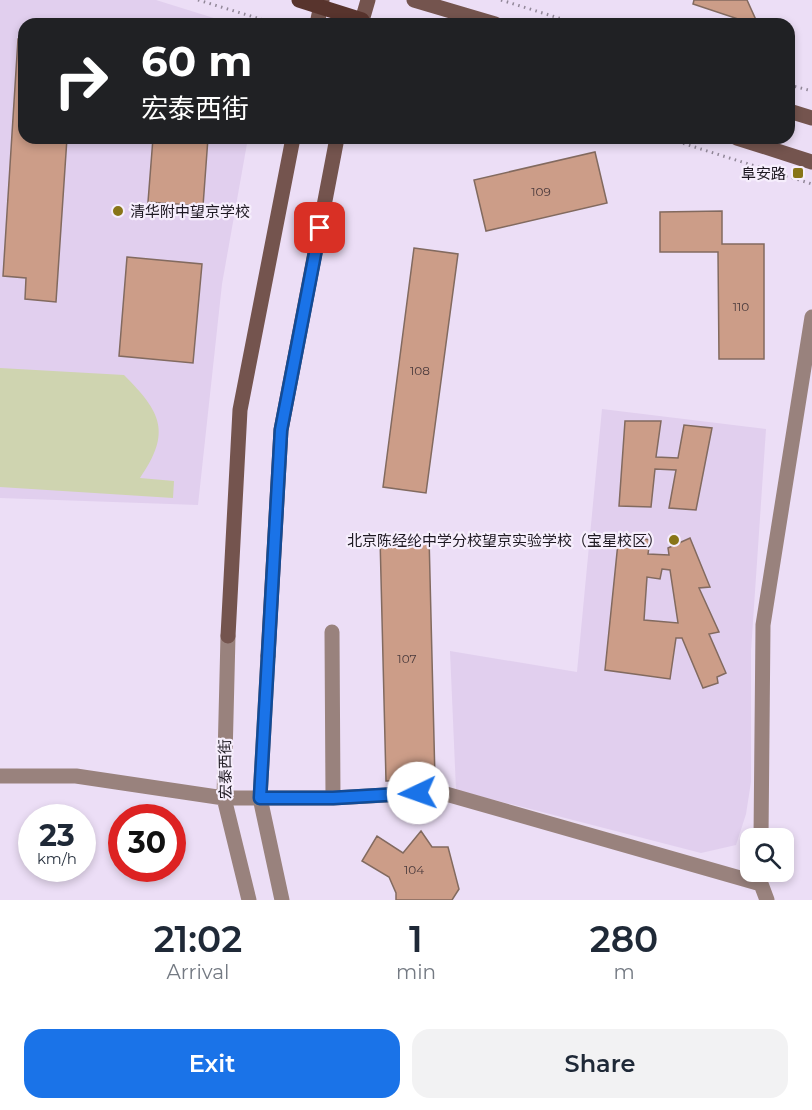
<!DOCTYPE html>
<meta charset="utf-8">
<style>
:root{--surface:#fff;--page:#f2f2f3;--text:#1f2937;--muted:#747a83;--accent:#1a73e8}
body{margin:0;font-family:Montserrat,"Noto Sans SC",sans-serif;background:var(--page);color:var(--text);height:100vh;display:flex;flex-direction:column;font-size:22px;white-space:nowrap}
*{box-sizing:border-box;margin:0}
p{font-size:20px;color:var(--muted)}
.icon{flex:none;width:33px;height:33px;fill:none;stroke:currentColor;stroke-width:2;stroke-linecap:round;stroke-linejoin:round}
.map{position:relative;height:900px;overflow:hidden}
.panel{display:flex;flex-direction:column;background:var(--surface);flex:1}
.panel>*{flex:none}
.top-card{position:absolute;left:18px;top:18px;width:777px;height:126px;border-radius:18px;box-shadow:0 3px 9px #0003;background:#202124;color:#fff;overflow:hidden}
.tools{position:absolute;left:740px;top:828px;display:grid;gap:12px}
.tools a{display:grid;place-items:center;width:54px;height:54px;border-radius:12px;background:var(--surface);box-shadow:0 3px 9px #0003;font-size:30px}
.speed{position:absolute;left:18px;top:804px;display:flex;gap:12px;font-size:30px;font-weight:700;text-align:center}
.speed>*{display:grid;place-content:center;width:78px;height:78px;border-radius:50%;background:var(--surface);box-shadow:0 3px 9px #0003;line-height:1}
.speed small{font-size:15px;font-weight:400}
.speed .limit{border:9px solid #d22;background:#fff;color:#111}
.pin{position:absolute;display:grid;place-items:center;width:51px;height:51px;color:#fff;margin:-26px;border-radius:12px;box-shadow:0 3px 9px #0006}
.me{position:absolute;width:66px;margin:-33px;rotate:267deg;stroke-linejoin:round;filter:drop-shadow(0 0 4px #0008)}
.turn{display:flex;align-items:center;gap:21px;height:126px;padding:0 24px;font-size:27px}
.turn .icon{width:78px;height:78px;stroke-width:2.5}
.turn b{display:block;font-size:42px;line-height:51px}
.eta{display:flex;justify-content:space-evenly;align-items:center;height:102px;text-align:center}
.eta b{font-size:36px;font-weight:600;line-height:42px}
.button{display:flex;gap:12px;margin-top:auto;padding:12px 24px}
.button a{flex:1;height:69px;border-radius:18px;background:var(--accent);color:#fff;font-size:24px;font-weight:600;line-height:69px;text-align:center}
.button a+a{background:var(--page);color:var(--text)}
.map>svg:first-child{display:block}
.built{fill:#e1cfee}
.green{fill:#cfd4b0}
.building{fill:#cc9d88;stroke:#826a5f;stroke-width:1.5;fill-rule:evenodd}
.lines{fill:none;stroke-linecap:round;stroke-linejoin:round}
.path{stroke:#918798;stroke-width:3;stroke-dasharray:1.5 4.5;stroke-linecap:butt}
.minor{stroke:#99827d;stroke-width:15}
.tertiary{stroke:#99827d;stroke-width:15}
.secondary{stroke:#74544e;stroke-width:15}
.primary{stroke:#58342d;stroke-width:15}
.route-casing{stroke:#114b97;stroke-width:15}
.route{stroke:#1a73e8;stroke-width:10}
.poi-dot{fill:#887518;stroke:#f6eefc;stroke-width:2}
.labels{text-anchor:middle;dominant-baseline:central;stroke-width:4.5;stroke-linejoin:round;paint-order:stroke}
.number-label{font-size:12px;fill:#4a3a3c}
.poi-label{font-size:15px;fill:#1e1922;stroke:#f6eefc;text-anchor:end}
.street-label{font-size:15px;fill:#1e1922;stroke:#f6eefc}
</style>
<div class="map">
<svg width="812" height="900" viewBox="0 0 812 900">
<rect width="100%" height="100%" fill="#ecdef6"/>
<!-- built -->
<path class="built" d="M0 0H156L233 24H24V138H248L222 284 198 505 0 498Z
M602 409 766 429 751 651V782L746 814 736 845 701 853 456 790 450 651 577 672Z"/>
<!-- green -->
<path class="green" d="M0 368 124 375C161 412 172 432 140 478L174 481 173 498 0 487Z"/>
<!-- building -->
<path class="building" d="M694 0H747L756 20 750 23 693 4Z
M18 39H24V138H67L56 302 25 299 26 278 3 276Z
M153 138H208L203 206 148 202Z
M595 152 607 203 486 231 474 180Z
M722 211V244H764V359H719L718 252H660V212Z
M414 248 458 254 426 493 383 487Z
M127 257 202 264 193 363 119 356Z
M625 421H661L656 457 678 458 684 425 712 428 696 510 669 508 676 470 655 469 651 507 619 506Z
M619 533 650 540 648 554 669 555 668 548 690 538 710 587 699 588 719 632 709 634 726 673 717 677 718 683 703 688 682 638H676L670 679 605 670ZM662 569 670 570 678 623 644 620 647 577 660 579Z
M429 536 435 780 386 781 380 537Z
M421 831 432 847H448L459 889 452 900H396V893L389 877 362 861 377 836 403 853Z"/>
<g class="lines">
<!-- path -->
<path class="path" d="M198 0 277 24
M501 0 578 24
M789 85 812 91
M666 138 812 184"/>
<!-- minor -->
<path class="minor" d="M332 632 333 798
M224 798H333L439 792 761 884 767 900
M761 838 763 625 812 317"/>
<!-- tertiary -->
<path class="tertiary" d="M228 636 224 798 249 900
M268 656 260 798 282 900
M0 776H76L224 798"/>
<!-- secondary -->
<path class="secondary" d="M414 0 495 24
M317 24 322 0
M361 24 368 0
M789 111 812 118
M737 138 812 162
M228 636 240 410 293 138
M268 656 281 430 337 138"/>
<!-- primary -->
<path class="primary" d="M299 0 362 20"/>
</g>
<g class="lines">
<!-- route casing -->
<g class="route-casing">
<path id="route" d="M320 228 281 430 260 798H333L418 793"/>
</g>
<!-- route -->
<use href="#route" class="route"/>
</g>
<!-- markers -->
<g class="poi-dot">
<rect x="792" y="167" width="12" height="12" rx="3"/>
<circle cx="118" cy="211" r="6"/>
<circle cx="674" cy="540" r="6"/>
</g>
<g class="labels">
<!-- number labels -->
<g class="number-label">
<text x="541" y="191">109</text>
<text x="741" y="306">110</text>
<text x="420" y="370">108</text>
<text x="407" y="658">107</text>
<text x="414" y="869">104</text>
</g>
<!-- poi labels -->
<g class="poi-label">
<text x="786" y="173">阜安路</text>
<text x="130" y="211" text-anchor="start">清华附中望京学校</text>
<text x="662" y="540">北京陈经纶中学分校望京实验学校（宝星校区）</text>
</g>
<!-- street labels -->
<g class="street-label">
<text transform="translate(225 769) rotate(-91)">宏泰西街</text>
</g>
</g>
</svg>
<div class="tools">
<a><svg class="icon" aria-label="search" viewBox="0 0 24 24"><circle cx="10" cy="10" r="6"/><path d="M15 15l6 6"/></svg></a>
</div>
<div class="speed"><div>23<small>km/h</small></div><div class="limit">30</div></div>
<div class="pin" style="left:320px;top:228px;background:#d93025"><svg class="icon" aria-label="arrive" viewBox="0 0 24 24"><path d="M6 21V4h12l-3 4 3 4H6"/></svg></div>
<svg class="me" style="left:418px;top:793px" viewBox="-20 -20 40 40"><circle r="19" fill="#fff"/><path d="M0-13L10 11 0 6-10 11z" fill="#1a73e8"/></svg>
<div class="top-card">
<div class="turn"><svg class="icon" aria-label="right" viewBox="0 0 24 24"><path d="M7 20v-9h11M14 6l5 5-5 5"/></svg><div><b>60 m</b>宏泰西街</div></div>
</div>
</div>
<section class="panel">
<div class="eta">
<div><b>21:02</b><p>Arrival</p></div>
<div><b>1</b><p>min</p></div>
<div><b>280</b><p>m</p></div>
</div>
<div class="button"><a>Exit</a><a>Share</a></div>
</section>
